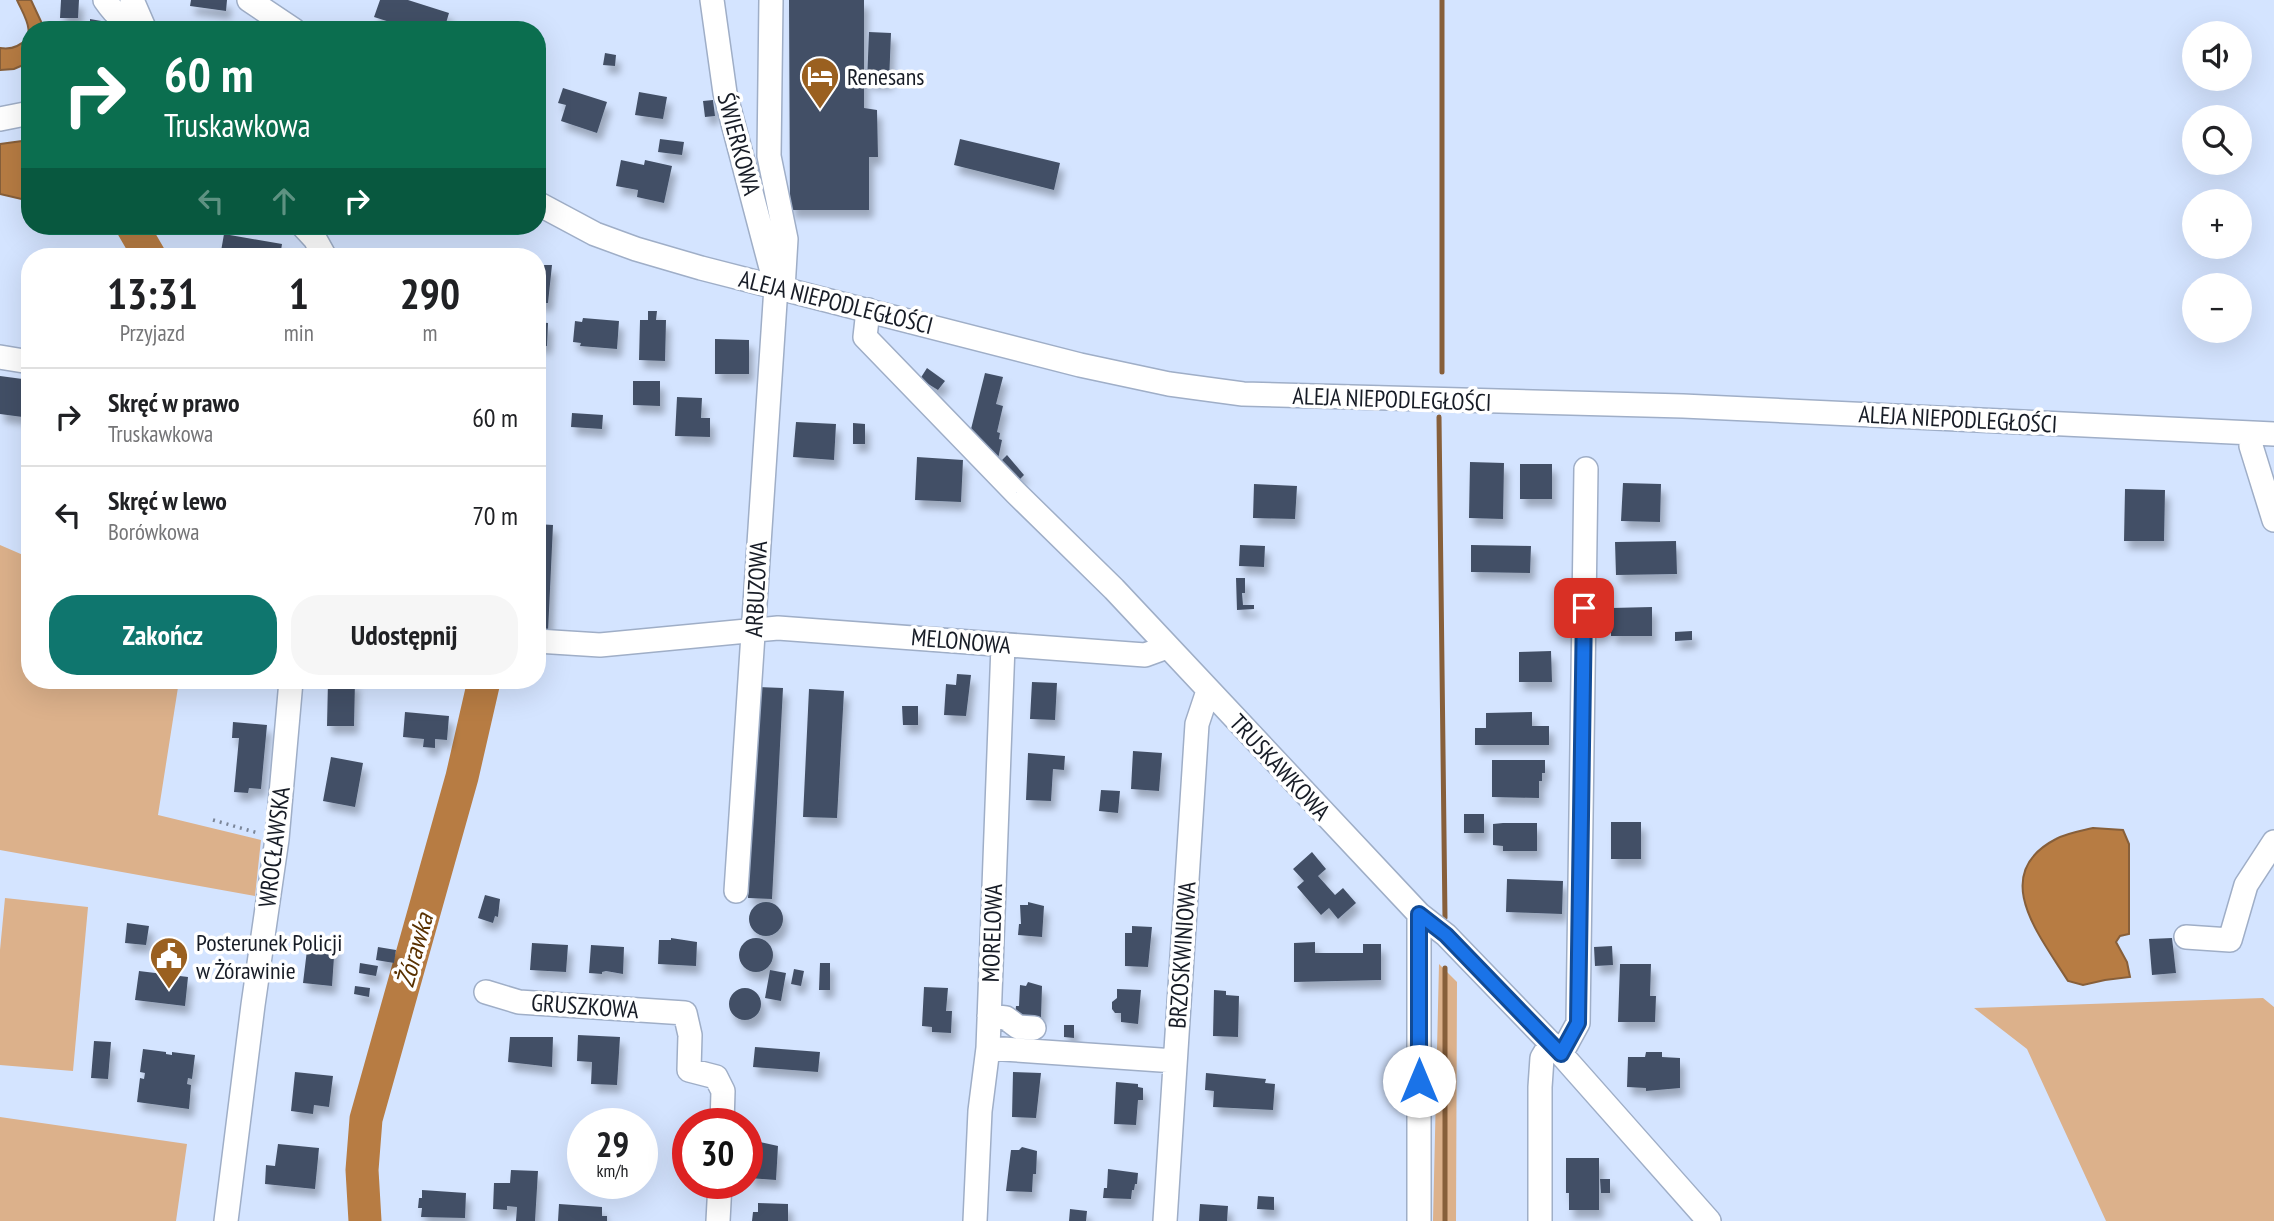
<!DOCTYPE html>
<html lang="pl">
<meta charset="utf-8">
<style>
:root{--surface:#fff;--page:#f6f6f6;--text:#202124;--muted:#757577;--line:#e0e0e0;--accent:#0f766e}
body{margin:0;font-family:"PT Sans Narrow",sans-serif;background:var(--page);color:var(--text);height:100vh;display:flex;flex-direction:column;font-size:26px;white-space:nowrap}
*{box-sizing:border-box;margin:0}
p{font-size:23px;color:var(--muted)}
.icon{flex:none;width:38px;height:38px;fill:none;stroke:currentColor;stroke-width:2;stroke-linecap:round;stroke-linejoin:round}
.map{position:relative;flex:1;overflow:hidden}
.side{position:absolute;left:21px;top:248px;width:525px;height:441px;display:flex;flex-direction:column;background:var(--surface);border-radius:28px;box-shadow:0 7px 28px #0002}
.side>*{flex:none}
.top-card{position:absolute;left:21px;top:21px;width:525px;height:214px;border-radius:28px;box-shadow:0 7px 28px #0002;background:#0b6e4f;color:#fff;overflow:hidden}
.controls{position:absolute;left:2182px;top:21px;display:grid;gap:14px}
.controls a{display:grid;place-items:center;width:70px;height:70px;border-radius:50%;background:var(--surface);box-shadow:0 7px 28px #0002;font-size:35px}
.speed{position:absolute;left:567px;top:1108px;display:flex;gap:14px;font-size:35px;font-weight:700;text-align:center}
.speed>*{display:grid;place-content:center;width:91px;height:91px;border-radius:50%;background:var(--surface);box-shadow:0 7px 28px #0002;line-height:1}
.speed small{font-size:18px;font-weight:400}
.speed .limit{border:10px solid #d22;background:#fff;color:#111}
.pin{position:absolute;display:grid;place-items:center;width:60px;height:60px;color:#fff;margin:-30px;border-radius:14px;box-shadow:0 4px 10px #0006}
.me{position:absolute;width:77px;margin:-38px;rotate:0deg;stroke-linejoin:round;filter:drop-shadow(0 0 5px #0008)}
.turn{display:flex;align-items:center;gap:24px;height:147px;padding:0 28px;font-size:32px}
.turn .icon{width:91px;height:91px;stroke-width:2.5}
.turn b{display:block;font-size:49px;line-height:60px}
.lanes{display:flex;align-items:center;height:66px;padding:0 28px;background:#0003;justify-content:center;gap:35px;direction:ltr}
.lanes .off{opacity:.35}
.eta{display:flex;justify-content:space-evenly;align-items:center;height:119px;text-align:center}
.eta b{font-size:42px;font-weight:800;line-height:49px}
.button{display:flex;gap:14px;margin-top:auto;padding:14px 28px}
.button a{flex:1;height:80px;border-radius:28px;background:var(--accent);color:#fff;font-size:28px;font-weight:800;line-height:80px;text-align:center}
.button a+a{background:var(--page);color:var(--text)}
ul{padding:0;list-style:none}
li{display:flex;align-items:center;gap:21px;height:98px;padding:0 28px;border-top:2px solid var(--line)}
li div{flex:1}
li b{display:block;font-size:26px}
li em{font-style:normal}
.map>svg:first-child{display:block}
.green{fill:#dcb18b}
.water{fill:#b77c43;stroke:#875f3a;stroke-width:2}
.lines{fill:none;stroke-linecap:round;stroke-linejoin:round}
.stream{stroke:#875f3a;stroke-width:5}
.river{stroke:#b77c43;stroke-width:33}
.building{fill:#435066;filter:url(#shadow)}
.minor-casing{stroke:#9faec7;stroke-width:26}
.path{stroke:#7b8699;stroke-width:3.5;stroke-dasharray:2 5;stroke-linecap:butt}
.minor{stroke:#fff;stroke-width:23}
.route-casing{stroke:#114b97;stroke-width:18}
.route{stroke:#1a73e8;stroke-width:12}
.labels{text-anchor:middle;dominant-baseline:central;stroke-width:7;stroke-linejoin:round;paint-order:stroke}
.poi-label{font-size:24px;fill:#171c26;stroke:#fff;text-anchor:start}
.street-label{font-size:24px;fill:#171c26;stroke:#fff}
.water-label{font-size:26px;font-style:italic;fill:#593101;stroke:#fff}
</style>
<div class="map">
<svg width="2274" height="1221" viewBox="0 0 2274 1221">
<defs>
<filter id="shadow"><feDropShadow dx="4.5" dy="8" stdDeviation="3.5" flood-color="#0004"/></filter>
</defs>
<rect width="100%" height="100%" fill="#d4e4ff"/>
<!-- green -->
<path class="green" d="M0 545 30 558V681H179L158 815 261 840 255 896 0 850Z
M5 898 88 907 73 1071 0 1065V950Z
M1439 964 1457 982 1456 1221H1433Z
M2263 998 2274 1007V1221H2106L2027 1049 1974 1008Z
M0 1117 187 1144 176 1221H0Z"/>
<!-- water -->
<path class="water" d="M17 0H31L45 30H30V62L14 69 0 70V48C7 49 11 49 17 46 39 36 24 16 17 0Z
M30 140V201L0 194V144Z
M2093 828 2123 830 2129 844V934L2120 936 2116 942 2127 962 2130 977 2105 980 2083 985 2068 981C2040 936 1988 874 2056 839 2067 833 2081 831 2093 828Z"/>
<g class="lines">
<!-- stream -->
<path class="stream" d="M1442 372V0
M1439 417 1445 918
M1445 968V1221"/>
<!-- river -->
<path class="river" d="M132 226 150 257
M365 1221 362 1170 366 1119 462 777 484 681"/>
</g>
<!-- building -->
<path class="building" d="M61 0H79L78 18H60Z
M191 0H227L226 11 190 6Z
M380 0H408L449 13 444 30H415L374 17Z
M789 0H864V108L877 110 878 157H869V210H790Z
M90 19 107 22 106 30H82L84 22 90 23Z
M869 32 891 33 889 82H867Z
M605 53 616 55 615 66 603 65Z
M563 88 607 102 597 133 561 121 566 105 558 103Z
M639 92 667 97 663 119 635 115Z
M713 100 715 116 705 117 703 101Z
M660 139 684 142 682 155 658 152Z
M960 139 1060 163 1054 190 954 165Z
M621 160 644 165 645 160 672 166 664 203 637 197 638 190 616 186Z
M224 234 282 244 280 257H220Z
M537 265H552L548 303H537Z
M648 311H657L656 320H666L665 361 639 360 640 320H648Z
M583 318 619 321 617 349 580 346 581 343 573 342 575 321 582 322Z
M537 322 548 323 547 346 537 345Z
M715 339 749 340V374H715Z
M927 368 945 381 938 390 920 379Z
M985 373 1003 377 996 404 1003 406 997 432 1000 433 999 439 1002 440 998 459 970 433Z
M0 376 30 380V418L0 414Z
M633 381H660V406L633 405Z
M677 397 702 398 701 418H710V437L675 436Z
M572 413 603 415 602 429 571 427Z
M796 422 836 424 834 460 793 457Z
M853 423 865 424V444H853Z
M1007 455 1024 475 1019 480 1000 462Z
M917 457 963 460 961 502 915 500Z
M1470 462 1504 463 1503 519 1469 518Z
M1520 464H1552V499H1520Z
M1623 483 1661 484 1660 522 1621 521Z
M1254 484 1297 486 1295 519 1253 518Z
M2125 489 2165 490 2164 541H2124Z
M537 524 553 525 548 632 537 631Z
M1676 541 1677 574 1616 575 1615 542Z
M1240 545 1265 546 1264 567 1239 566Z
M1471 545 1531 546 1530 573 1471 572Z
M1236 578H1245V593H1242L1243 605H1254V609L1237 610Z
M1652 607V636H1611V608Z
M1692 631V640L1675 641V632Z
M1551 651 1552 682H1519V652Z
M957 674 971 675 966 716 944 715 946 684 956 685Z
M328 681H355L354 726H327Z
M1032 682 1057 683 1055 720 1030 719Z
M758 687 783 688 772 899 748 898Z
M809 689 844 691 837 818 803 817Z
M902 706H918V725H903Z
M405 712 449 716 447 740 435 739V748L423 747 424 739 403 737Z
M1532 712V726H1549V745H1475V728H1486V713Z
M233 722 267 725 261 789 249 788 248 793 234 792 239 738H232Z
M1133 751 1162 753 1159 791 1131 789Z
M1028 753 1065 756 1064 770 1053 769 1051 801 1026 800Z
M331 757 363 763 355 807 323 801Z
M1492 760H1545V773H1542V781H1539V798L1492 797Z
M1101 790 1120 791 1118 813 1099 811Z
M1464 814H1484V833H1464Z
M1611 822H1641V859H1611Z
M1503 823H1537V851H1503V846L1493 845V824Z
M1312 852 1326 869 1318 876 1335 895 1343 888 1356 903 1338 919 1329 908 1321 915 1297 887 1304 881 1293 869Z
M1507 879 1563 881 1562 914 1506 912Z
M485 895 500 899 498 917 495 916 493 923 478 918Z
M749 919a17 17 0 1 1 34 0a17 17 0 1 1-34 0Z
M1028 902 1044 906 1042 937 1018 935 1019 924H1021L1020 905H1028Z
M127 923 149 926 146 945 125 943Z
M1132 926 1152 927 1148 967 1125 966V933H1132Z
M671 938 697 942 696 966 658 964 659 940H671Z
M2172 938 2176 973 2152 975 2149 939Z
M739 955a17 17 0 1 1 34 0a17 17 0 1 1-34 0Z
M317 940 335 942 332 986 303 983 307 950 316 951Z
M1315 942V953H1363V944H1381V980L1294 982V943Z
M532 943 568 945 566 972 530 970Z
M591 945 624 947 623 974 606 971 602 972V974L589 973Z
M1612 946 1613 965 1595 966 1594 947Z
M378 947 396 950 394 963 376 960Z
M360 963 378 966 376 976 359 973Z
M820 963H830V990H819Z
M1620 964H1651L1650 996H1656L1655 1022H1618Z
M794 969 804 971 801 986 791 984Z
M770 970 786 973 781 1001 765 998Z
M139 971 188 977 185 1006 135 1000Z
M1028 982 1042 986 1041 1017 1015 1016 1016 1006H1019L1020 985 1026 986Z
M355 986 370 988 369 997 354 994Z
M924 987 948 988 946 1011H952L951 1033 932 1032V1027L922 1026Z
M729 1004a16 16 0 1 1 32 0a16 16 0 1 1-32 0Z
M1117 989 1141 990 1138 1024 1121 1022V1013H1115L1112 1009V1002L1117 998Z
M1214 990 1226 991V995L1239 996 1238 1037 1213 1036Z
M1064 1025H1074V1038L1064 1037Z
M578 1035 620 1037 617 1085 591 1084 592 1062 577 1061Z
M510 1037H553L552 1067 508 1062Z
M94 1041 111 1042 108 1079 91 1078Z
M755 1047 820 1052 818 1072 753 1067Z
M143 1049 166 1052V1054L172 1055V1052L195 1055 192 1079 188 1078 187 1084 191 1085 189 1109 137 1102 140 1078 144 1079 145 1073 140 1072Z
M1646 1052H1662V1057L1680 1058V1088L1646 1091V1088L1627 1087 1628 1057H1645Z
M295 1072 333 1076 329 1107 314 1105 313 1114 291 1111Z
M1013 1072 1041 1073 1036 1118 1012 1117Z
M1206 1073 1266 1079 1265 1083 1275 1084 1273 1110 1213 1107 1214 1091 1205 1090Z
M1116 1082 1138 1084V1087L1143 1088V1100H1138L1136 1125 1114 1124Z
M760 1142 778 1146 776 1180 749 1178 751 1144H760Z
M278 1144 319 1148 315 1189 265 1184 266 1165 275 1166Z
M1022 1147 1037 1151 1036 1174H1033L1032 1192 1006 1191 1011 1150H1019Z
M1566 1158H1599V1210H1569V1193H1566Z
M1108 1169 1138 1173 1137 1184H1135L1134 1190H1132L1131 1199 1103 1198 1104 1188H1107Z
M511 1170 538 1171 535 1221H516L517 1207 507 1206V1210L493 1209 494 1183H510Z
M1600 1179H1610V1193H1601Z
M422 1190 466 1193 465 1218 421 1217 422 1208H418L419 1198H422Z
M1258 1196 1274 1197V1210L1257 1209Z
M758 1203 788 1204V1221H752L753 1212H758Z
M559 1204 602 1207V1216H607V1221H558Z
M1200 1204 1228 1206 1227 1221H1199Z
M1070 1209 1087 1211 1086 1221H1069Z"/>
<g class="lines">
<!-- minor casing -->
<g class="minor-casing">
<path id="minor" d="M105 0C116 16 121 21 140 20
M132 0 145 30
M249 0 294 30
M712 0 725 93 776 287 736 891
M771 0 769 156 786 239 783 289
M0 119 30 113
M537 203 595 234 636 249 701 268 1080 365 1169 384 1243 394 1683 406 2274 434
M303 226 315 239 325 257
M868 310 865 337 1016 493 1114 589 1419 914 1446 935 1561 1054 1709 1221
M0 357 30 362
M2251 433V446L2274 520
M537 641 600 645 778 628 1145 655 1167 647
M2186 937 2230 940 2246 885 2274 842
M486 992 519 1002 685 1013 690 1035 689 1070 716 1077 723 1091 722 1124
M989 1016 1006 1018 1018 1027 1034 1028
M988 1048 1175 1061
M1561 1054 1578 1023 1586 469
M226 1221 253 1005 277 839 291 681
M718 1221 720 1183
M975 1221 980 1111 988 1048 1003 645
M1165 1221 1197 724 1208 691
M1419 1221V914
M1540 1221V1087L1542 1058 1551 1043"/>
</g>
<!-- path -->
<path class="path" d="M213 820 258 833"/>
<!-- minor -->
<use href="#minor" class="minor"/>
</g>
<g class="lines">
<!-- route casing -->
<g class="route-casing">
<path id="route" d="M1419 1081V914L1446 935 1561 1054 1578 1023 1584 608"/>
</g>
<!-- route -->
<use href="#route" class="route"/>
</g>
<!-- icons -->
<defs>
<g id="hotel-pin" transform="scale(2.0125)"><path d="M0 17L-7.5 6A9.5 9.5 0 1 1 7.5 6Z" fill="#9a6020" stroke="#fff"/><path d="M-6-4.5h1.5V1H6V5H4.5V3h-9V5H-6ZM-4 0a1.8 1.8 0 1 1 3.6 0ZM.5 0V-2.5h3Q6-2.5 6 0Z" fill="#fff"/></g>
<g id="civic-pin" transform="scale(2.0125)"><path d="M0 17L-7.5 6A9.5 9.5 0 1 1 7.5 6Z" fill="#9a6020" stroke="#fff"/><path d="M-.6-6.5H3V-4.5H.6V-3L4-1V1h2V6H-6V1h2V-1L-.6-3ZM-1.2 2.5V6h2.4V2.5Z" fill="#fff"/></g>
</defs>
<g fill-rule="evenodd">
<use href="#hotel-pin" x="820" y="76"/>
<use href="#civic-pin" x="169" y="956"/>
</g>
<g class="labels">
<!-- poi labels -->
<g class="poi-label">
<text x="847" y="76">Renesans</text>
<text x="196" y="942">Posterunek Policji<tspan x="196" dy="28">w Żórawinie</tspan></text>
</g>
<!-- street labels -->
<g class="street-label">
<text transform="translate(739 144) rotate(75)">ŚWIERKOWA</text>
<text transform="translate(836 302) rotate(14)">ALEJA NIEPODLEGŁOŚCI</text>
<text transform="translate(1392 399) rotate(2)">ALEJA NIEPODLEGŁOŚCI</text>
<text transform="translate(1958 419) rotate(3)">ALEJA NIEPODLEGŁOŚCI</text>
<text transform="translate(756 589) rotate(-87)">ARBUZOWA</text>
<text transform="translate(961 641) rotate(5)">MELONOWA</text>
<text transform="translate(1280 767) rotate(47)">TRUSKAWKOWA</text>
<text transform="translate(274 847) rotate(-83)">WROCŁAWSKA</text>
<text transform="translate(992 933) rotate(-88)">MORELOWA</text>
<text transform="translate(1182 955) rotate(-86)">BRZOSKWINIOWA</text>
<text transform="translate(585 1006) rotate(4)">GRUSZKOWA</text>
</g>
<!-- water labels -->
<g class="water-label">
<text transform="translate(414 950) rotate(-74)">Żórawka</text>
</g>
</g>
</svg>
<div class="controls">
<a><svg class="icon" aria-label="sound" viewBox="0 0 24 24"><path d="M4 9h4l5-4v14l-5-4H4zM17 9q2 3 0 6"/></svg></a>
<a><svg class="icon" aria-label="search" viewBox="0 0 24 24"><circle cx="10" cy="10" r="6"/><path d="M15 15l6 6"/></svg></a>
<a>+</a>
<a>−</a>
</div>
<div class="speed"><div>29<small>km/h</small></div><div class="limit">30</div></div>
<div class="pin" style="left:1584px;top:608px;background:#d93025"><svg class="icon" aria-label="arrive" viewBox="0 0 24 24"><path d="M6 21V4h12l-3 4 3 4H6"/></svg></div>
<svg class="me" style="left:1419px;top:1081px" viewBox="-20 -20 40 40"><circle r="19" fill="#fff"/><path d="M0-13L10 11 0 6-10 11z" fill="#1a73e8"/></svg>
<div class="top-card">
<div class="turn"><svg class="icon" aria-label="right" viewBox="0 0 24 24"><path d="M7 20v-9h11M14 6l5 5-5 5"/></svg><div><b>60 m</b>Truskawkowa</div></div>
<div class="lanes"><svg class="icon off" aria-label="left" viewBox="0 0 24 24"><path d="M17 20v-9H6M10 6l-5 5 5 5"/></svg><svg class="icon off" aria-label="ahead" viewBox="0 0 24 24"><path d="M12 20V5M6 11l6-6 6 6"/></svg><svg class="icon" aria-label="right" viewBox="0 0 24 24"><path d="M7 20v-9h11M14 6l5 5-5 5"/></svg></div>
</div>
<section class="side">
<div class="eta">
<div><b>13:31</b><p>Przyjazd</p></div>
<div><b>1</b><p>min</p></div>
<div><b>290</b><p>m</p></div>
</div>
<ul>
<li><svg class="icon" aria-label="right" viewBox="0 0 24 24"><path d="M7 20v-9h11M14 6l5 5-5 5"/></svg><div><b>Skręć w prawo</b><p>Truskawkowa</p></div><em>60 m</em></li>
<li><svg class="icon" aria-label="left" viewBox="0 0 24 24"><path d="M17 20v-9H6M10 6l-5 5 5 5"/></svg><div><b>Skręć w lewo</b><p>Borówkowa</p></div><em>70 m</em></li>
</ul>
<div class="button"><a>Zakończ</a><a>Udostępnij</a></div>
</section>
</div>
